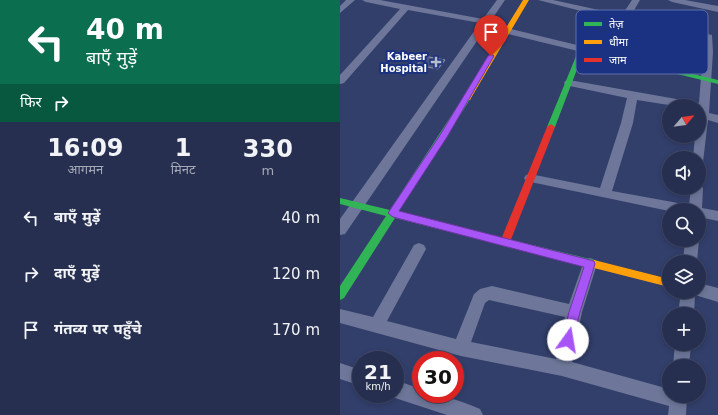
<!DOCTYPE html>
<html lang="hi">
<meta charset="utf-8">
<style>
:root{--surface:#262f50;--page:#2e3757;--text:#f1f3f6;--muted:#a4a9b7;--line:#424a67}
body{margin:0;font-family:"DejaVu Sans","Noto Sans Devanagari",sans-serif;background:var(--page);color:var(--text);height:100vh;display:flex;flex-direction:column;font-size:15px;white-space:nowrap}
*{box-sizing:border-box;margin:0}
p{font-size:13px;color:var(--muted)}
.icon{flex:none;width:22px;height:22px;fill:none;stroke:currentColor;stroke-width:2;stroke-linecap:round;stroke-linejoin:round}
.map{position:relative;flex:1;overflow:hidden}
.sheet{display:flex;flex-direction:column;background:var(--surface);width:340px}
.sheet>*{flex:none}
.banner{background:#0b6e4f;color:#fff;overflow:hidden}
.needle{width:26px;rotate:61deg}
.tools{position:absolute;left:322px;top:99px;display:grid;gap:8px}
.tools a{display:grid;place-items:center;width:44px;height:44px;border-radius:50%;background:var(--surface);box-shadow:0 2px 6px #0003,0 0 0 1px var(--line);font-size:20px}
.speed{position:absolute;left:12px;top:351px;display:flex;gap:8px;font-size:20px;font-weight:700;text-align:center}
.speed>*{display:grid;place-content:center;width:52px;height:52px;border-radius:50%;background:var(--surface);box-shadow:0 2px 6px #0003,0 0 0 1px var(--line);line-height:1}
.speed small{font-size:10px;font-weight:400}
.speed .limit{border:6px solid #d22;background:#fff;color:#111}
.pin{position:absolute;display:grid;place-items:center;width:34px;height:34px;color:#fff;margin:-41px -17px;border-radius:50% 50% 50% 0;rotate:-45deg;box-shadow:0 0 4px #0007}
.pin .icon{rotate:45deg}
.me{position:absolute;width:44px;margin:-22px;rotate:13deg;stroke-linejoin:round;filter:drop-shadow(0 0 3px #0008)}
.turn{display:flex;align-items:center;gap:14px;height:84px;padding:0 20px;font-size:18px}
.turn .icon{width:52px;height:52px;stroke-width:2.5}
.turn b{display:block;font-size:28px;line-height:34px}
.then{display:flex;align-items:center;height:38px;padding:0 20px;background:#0003;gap:8px;font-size:15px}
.eta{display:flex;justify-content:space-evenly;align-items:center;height:68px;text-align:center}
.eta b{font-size:24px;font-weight:800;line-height:28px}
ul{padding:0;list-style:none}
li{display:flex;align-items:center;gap:12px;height:56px;padding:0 20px}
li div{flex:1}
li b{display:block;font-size:15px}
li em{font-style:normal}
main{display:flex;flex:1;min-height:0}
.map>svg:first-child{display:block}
.building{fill:#4b577a;stroke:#8c94af}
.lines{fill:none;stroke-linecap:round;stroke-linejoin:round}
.street{fill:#6e7799;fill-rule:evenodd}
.fast{fill:#30b455;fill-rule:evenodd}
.slow{fill:#ff9f0a;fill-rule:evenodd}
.jam{fill:#e5322d;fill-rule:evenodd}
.route{fill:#a855f7;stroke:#6d37a1}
.poi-dot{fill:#b7bccb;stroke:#1b3282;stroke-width:1.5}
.labels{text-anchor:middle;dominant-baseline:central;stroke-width:4;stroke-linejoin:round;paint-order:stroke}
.far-poi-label{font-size:10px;font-weight:bold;fill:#fff;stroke:#1b3282;text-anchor:end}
.key{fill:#1b3282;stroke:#5f70a8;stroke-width:1}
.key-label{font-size:11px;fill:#fff}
</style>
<main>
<section class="sheet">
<div class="banner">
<div class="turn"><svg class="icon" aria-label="left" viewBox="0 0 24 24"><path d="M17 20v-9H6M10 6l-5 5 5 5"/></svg><div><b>40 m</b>बाएँ मुड़ें</div></div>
<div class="then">फिर<svg class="icon" aria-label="right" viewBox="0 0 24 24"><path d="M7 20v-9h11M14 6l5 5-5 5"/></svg></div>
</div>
<div class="eta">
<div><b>16:09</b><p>आगमन</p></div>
<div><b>1</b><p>मिनट</p></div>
<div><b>330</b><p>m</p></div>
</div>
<ul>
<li><svg class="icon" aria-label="left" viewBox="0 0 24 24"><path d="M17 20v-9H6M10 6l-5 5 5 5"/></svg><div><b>बाएँ मुड़ें</b></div><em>40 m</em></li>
<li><svg class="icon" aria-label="right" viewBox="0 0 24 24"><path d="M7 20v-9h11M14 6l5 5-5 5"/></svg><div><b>दाएँ मुड़ें</b></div><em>120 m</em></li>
<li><svg class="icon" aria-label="arrive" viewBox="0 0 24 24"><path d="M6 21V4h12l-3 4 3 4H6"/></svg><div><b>गंतव्य पर पहुँचे</b></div><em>170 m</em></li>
</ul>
</section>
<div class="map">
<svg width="378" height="415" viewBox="0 0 378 415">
<rect width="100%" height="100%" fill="#323f6b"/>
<!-- building -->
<path class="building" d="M84 56 105 60 98 69 77 65Z"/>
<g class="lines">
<!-- street -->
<path class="street" d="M6 0H15L0 13V6Z
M22 0H40L143 19 157 0H165L5 234 0 235V219L140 23 68 10 4 83 0 84V75L60 9 26 2Z
M198 0H213L282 15 292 0H300L290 17 372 35 373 52 369 113 378 115V123L368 120 363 162 359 163V158H353L355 136H359V106H335L297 100 293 123 272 191 349 205 351 188H359V184L363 188 362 208 378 211V221L359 217V210L329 211 186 181 184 178 186 175 190 174 260 188 281 123 287 98 225 85 224 83 225 81 229 80 359 103 364 39 284 22Z
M328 0H345L378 6V12L332 2Z
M167 28 245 47 247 49 242 52 164 33V29Z
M345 240H359L357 262H343Z
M79 243 84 245 86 249 47 321 116 339 134 294 140 289 152 286 229 304 243 264 245 260 250 258 255 260 257 264 242 312 232 362 329 389V396H347L346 415H328L329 406 222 376 121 356 0 323V309L33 317 74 245ZM149 300 225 317 216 359 131 342 145 303Z
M359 283 378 288V302L355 295 354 314H338L341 292H359Z
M335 344H351L349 366H333Z
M0 363 21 370V386L0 379Z
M55 380 81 389V394C102 394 121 401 140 409L143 415H107L55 398 48 394H55Z"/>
<!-- fast -->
<path class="fast" d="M242 47 378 80V84L244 51 215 127 211 130 208 129 207 127 239 49Z
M124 96H130L131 98 58 212 254 260 258 261 259 264 258 267 254 268 55 218 4 298 0 300V286L46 216 0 204V198L50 210Z"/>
<!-- slow -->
<path class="slow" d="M183 0H189L131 98 130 100H124L123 98Z
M254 260 329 279V287L250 267 249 264 250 261Z"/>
<!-- jam -->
<path class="jam" d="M211 124 215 127 170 242 168 245 165 246 162 245 160 242 207 127Z"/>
</g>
<!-- route -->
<path class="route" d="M151 54 154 56 107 137 59 211 254 261 255 264 240 312 232 344 228 346 224 344 222 340 229 312 244 267 53 217 48 213 100 135 148 56Z"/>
<!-- markers -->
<path class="poi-dot" d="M94 56h4v4h4v4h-4v4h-4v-4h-4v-4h4z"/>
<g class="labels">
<!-- far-poi labels -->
<g class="far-poi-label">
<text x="87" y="56">Kabeer<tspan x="87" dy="12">Hospital</tspan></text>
</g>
</g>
<!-- legend -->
<rect x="236" y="10" width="132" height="64" rx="6" class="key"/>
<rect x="244" y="22" width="18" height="4" fill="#30b455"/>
<rect x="244" y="40" width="18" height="4" fill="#ff9f0a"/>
<rect x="244" y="58" width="18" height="4" fill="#e5322d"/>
<g class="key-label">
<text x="269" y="28">तेज़</text>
<text x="269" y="46">धीमा</text>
<text x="269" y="64">जाम</text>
</g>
</svg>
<div class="tools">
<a><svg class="needle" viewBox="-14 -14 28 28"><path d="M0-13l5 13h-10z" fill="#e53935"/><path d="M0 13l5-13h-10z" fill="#a4a9b7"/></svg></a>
<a><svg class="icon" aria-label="sound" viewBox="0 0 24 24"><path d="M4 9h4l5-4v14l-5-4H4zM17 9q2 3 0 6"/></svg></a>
<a><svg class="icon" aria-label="search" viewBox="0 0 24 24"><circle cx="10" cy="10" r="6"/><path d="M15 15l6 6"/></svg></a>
<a><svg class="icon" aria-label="layers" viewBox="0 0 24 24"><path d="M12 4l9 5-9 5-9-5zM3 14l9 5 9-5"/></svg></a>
<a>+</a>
<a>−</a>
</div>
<div class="speed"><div>21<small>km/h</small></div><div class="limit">30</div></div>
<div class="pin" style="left:151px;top:56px;background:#d93025"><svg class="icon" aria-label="arrive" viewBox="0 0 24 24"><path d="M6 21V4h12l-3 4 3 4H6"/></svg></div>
<svg class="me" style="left:228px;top:340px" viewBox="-20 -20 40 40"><circle r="19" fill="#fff"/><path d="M0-13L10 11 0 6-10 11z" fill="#a855f7"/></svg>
</div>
</main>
